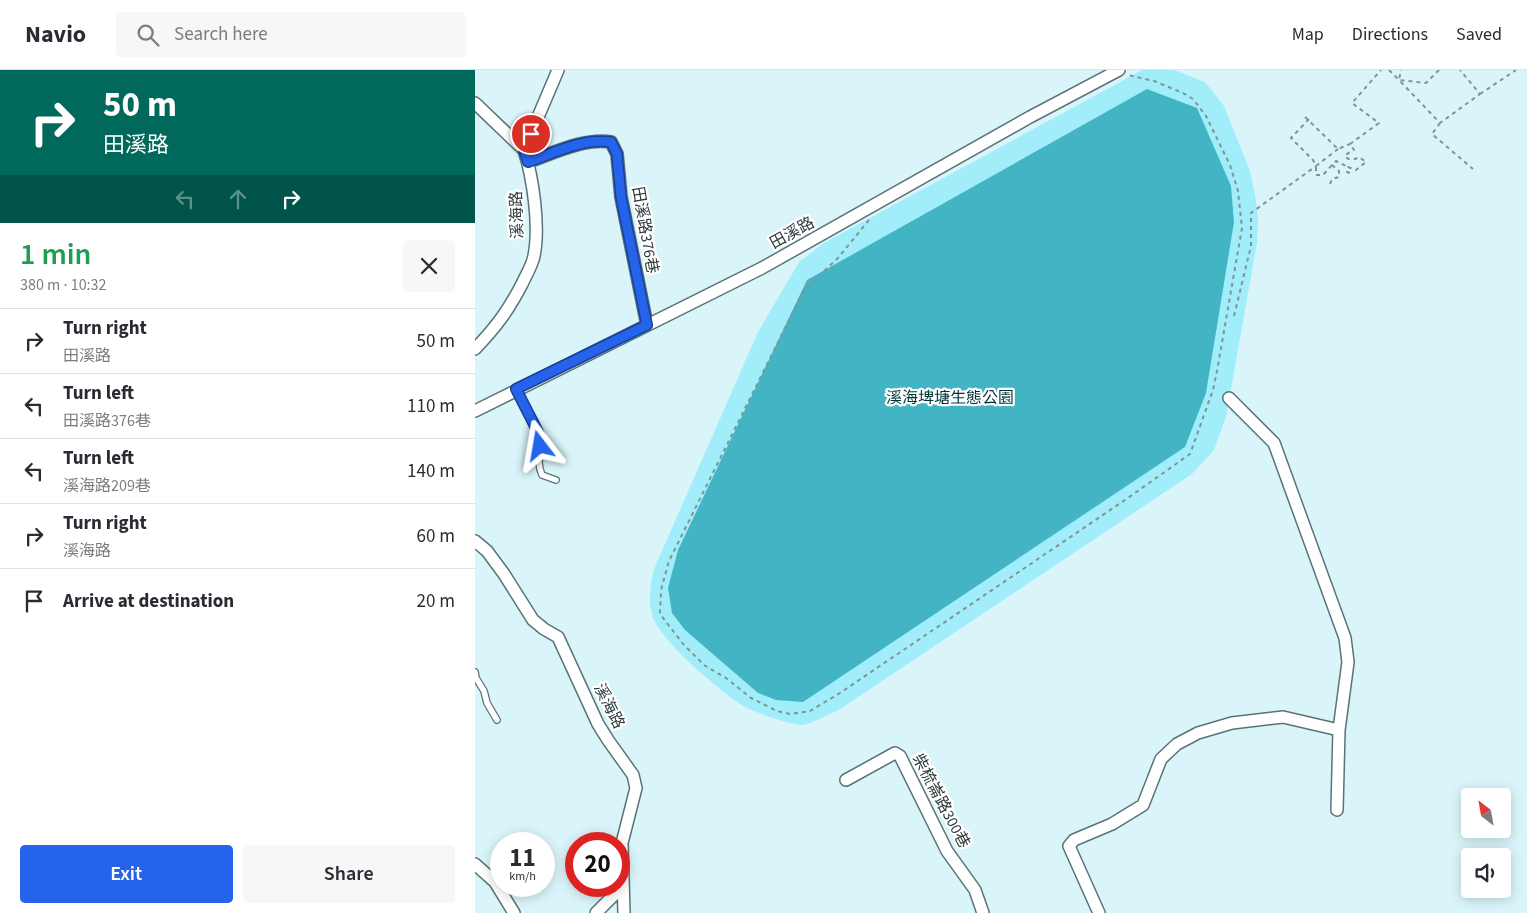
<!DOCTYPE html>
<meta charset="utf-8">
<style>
:root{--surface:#fff;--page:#f7f7f7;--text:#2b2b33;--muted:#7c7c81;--line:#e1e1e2;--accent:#2563eb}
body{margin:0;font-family:"Source Sans 3","Noto Sans TC",sans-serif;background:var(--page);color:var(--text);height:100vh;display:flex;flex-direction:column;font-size:19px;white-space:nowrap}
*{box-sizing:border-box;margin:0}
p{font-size:16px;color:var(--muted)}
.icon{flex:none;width:28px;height:28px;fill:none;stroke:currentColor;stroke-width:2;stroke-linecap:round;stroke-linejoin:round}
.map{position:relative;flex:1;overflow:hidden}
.drawer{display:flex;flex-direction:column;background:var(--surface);width:475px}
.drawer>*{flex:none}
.hud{background:#00695c;color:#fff;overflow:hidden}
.needle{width:32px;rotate:329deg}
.tools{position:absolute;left:986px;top:718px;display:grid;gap:10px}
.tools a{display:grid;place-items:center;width:50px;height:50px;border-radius:5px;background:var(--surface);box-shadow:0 2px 12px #0003;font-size:25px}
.speed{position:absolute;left:15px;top:762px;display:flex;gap:10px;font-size:25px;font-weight:700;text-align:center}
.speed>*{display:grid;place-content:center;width:65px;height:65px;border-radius:50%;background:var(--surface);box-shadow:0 2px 12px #0003;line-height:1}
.speed small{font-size:12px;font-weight:400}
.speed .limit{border:8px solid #d22;background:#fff;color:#111}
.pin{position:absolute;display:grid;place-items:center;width:42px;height:42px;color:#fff;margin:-21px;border:2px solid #fff;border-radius:50%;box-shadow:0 1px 5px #0007}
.me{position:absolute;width:55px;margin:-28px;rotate:346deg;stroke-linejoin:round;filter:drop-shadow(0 0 4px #0008)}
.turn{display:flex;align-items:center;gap:18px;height:105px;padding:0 20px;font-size:22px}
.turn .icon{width:65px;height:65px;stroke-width:2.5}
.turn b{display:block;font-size:35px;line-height:42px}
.lanes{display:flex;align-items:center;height:48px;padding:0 20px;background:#0003;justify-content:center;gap:25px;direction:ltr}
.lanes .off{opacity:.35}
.round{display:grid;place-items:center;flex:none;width:52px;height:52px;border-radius:5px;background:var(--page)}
.overview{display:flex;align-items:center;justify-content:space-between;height:85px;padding:0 20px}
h1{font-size:30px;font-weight:600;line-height:38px;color:#1e9e55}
.button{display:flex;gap:10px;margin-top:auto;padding:10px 20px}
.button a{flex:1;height:58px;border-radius:5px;background:var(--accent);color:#fff;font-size:20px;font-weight:600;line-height:58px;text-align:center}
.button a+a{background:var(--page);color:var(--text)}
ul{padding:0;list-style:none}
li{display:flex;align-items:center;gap:15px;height:65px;padding:0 20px;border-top:1px solid var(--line)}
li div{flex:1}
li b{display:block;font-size:19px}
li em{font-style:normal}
header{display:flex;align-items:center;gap:30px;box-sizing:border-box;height:70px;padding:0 25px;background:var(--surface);border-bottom:1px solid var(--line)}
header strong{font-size:24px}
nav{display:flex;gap:28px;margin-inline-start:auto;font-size:18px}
.search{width:350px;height:45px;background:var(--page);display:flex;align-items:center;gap:12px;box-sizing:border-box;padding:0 18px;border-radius:5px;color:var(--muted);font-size:19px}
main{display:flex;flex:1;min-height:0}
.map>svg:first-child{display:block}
.green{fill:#a1eefa}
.water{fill:#43b4c4}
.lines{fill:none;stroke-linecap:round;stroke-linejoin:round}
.lane-casing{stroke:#5a7377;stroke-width:8}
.street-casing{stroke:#5a7377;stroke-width:14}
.path{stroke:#809396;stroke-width:2;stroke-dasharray:4 4;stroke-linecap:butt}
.lane{stroke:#fff;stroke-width:5.5}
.street{stroke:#fff;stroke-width:11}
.route-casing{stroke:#184099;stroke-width:12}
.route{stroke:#2563eb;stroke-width:9}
.labels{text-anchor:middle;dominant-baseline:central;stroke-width:4.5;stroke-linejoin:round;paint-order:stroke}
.street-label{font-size:16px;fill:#2e393a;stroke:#fff}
.park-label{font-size:16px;fill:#00343b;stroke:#fff}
</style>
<header>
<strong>Navio</strong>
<div class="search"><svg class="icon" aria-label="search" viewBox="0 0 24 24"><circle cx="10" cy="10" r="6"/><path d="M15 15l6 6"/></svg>Search here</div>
<nav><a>Map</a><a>Directions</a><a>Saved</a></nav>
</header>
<main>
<section class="drawer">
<div class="hud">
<div class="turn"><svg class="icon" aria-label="right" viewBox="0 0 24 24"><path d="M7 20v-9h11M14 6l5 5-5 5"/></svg><div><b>50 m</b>田溪路</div></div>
<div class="lanes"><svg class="icon off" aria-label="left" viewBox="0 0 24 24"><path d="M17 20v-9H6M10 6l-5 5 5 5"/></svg><svg class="icon off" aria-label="ahead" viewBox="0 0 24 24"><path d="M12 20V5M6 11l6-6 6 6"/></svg><svg class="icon" aria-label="right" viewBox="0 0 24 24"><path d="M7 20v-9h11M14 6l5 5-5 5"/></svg></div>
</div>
<div class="overview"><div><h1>1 min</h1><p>380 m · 10:32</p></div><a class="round"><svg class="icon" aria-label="close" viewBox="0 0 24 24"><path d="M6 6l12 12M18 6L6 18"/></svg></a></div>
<ul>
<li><svg class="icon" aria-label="right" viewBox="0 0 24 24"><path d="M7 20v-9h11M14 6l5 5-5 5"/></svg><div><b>Turn right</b><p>田溪路</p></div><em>50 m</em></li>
<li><svg class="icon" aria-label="left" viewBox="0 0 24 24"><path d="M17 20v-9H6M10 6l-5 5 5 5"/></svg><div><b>Turn left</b><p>田溪路376巷</p></div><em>110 m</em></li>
<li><svg class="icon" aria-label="left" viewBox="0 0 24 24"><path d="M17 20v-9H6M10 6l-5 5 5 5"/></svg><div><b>Turn left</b><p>溪海路209巷</p></div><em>140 m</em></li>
<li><svg class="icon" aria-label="right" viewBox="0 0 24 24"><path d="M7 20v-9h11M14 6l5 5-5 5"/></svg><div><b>Turn right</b><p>溪海路</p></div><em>60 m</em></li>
<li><svg class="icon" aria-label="arrive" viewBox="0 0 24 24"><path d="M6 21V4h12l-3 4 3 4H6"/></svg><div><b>Arrive at destination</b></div><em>20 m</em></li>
</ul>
<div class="button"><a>Exit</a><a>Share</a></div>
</section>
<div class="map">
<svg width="1052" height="843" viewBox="0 0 1052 843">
<rect width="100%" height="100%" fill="#daf5fa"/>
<!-- green -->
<path class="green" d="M667 0H699L730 12 749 36 775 101 780 125 783 146 782 173 751 347 739 380 717 404 362 641C353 644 335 655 327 655 314 655 275 641 265 634 240 616 195 579 180 552 172 537 175 515 179 499L283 262 324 192 349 173Z"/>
<!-- water -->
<path class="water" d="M672 19 722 38 756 116 759 152 731 323 710 377 328 632 301 630 283 623 210 560 197 543 193 518 203 480 332 210Z"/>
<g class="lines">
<!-- lane casing -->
<g class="lane-casing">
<path id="lane" d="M41 319C48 332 62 351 65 365 68 380 60 389 67 405L81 410
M0 602 1 608 9 621 12 633 22 650"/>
</g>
<!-- street casing -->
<g class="street-casing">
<path id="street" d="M0 33 49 80
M53 92C79 83 108 68 136 72L142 84 146 127 172 255
M0 279C21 257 33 241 47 214 51 205 57 196 59 186 65 156 58 108 49 80L83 0
M754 328 799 373 870 568 873 592 864 660 862 740
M0 341 287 198 555 47 644 0
M0 471 12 481 29 504 58 550 69 559 83 567 123 654 133 670 158 705 161 718 147 773 149 843
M371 710 420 683 425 686 472 781 500 820 508 843
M0 794 20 812 39 843
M121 843 148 816
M624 843 594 776 599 770 637 754 668 735 686 689 702 674 723 663 757 653 808 647 864 660"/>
</g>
<!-- path -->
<path class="path" d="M914 0 924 10 926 0
M964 0 951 13 924 10 965 53 1005 24 985 0
M1005 24 1041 0
M830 47 863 79 875 74
M834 49 816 68 838 90 841 96 863 79
M965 53 957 64 998 99
M841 97V105H848L857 95
M875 103 872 102 873 97 881 100 891 92 884 87 880 89H873L870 85 879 80 875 74 904 53 877 33 906 0
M855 114 857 109 864 107V101L857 95 861 91 873 97
M394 150 363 188 329 220 194 491 186 520 185 544 209 575 229 595 251 608 276 628 302 641 315 644 335 641 365 623 650 430 715 384 738 320 742 301 767 158 763 121 755 95 731 46 718 29 708 23 679 11 653 5
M759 246 776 176V143L841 96"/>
<!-- lane -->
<use href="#lane" class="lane"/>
<!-- street -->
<use href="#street" class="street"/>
</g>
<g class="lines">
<!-- route casing -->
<g class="route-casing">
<path id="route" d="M56 64 49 80 53 92C79 83 107 68 136 72L142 84 146 127 172 255 41 319 65 366V376"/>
</g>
<!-- route -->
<use href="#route" class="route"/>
</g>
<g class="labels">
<!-- street labels -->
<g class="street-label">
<text transform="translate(42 145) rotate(-92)">溪海路</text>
<text transform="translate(170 160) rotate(80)">田溪路376巷</text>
<text transform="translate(317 163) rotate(-29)">田溪路</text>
<text transform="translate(134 636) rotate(63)">溪海路</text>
<text transform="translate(466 731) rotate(62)">柴梳崙路300巷</text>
</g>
<!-- park labels -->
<g class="park-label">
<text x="475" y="328">溪海埤塘生態公園</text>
</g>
</g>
</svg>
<div class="tools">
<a><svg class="needle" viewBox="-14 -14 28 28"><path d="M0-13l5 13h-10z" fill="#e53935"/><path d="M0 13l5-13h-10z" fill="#7c7c81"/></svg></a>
<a><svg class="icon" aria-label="sound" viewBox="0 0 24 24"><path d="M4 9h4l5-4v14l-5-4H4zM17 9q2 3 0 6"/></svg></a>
</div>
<div class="speed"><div>11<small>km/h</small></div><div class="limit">20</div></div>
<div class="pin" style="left:56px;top:64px;background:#d93025"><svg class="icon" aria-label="arrive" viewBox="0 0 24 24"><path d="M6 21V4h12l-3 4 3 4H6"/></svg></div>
<svg class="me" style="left:65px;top:376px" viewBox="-20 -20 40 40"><path d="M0-17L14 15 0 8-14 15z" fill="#2563eb" stroke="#fff" stroke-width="4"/></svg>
</div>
</main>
